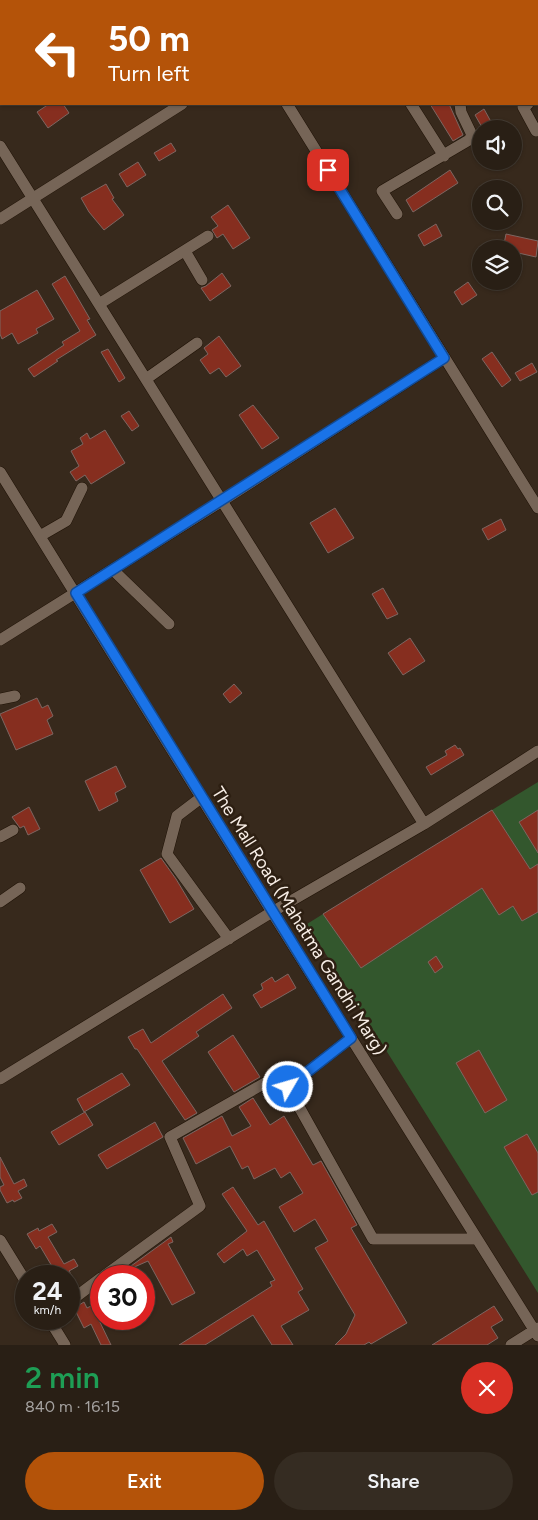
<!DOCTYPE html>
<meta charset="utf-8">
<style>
:root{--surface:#291f15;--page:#352c22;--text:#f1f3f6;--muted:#a5a2a0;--line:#453d34;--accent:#b45309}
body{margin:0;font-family:Figtree,sans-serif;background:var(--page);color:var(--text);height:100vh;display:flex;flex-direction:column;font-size:19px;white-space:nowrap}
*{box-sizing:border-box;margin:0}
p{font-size:16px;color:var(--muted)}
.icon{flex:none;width:28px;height:28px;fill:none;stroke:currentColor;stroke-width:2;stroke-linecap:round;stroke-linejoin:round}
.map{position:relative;height:1345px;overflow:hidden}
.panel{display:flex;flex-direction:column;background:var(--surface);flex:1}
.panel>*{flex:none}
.hud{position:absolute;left:0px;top:0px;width:539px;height:105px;box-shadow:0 1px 4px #0004,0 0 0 1px var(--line);background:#b45309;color:#fff;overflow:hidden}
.tools{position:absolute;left:472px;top:120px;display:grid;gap:10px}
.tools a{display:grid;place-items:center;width:50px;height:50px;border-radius:50%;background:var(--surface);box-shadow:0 1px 4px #0004,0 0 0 1px var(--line);font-size:25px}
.speed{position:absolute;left:15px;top:1265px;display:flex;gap:10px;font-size:25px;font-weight:700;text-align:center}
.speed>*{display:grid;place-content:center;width:65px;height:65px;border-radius:50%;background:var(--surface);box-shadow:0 1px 4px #0004,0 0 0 1px var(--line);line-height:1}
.speed small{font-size:12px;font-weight:400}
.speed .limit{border:8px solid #d22;background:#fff;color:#111}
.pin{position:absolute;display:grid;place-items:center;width:42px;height:42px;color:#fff;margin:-21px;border-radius:10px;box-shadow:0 2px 8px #0006}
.me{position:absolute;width:55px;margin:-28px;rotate:52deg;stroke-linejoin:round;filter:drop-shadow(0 0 4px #0008)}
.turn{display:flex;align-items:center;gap:18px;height:105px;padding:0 25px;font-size:22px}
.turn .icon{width:65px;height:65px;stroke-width:2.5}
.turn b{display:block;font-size:35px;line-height:42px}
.round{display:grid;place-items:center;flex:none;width:52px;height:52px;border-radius:26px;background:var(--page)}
.headline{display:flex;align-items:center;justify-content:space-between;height:85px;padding:0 25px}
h1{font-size:30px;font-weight:600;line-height:38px;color:#1e9e55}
.action{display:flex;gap:10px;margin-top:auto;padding:10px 25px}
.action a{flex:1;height:58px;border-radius:30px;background:var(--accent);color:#fff;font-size:20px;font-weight:600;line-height:58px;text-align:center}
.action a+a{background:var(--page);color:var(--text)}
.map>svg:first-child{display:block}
.green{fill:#33572d}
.building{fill:#862e1f;stroke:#7d6661}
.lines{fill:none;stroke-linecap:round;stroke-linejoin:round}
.minor-casing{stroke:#1e1105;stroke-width:12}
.minor{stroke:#766557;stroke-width:11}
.route-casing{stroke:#114b97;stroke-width:12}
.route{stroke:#1a73e8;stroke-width:9}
.labels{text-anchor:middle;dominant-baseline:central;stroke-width:5;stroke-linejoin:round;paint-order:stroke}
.street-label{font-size:18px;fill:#f8eee6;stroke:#2d1f12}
</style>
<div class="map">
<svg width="538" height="1345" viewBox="0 0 538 1345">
<rect width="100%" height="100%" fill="#37291c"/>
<!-- green -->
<path class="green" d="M538 782V1293L307 924 323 914 361 967 524 860 492 810Z"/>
<!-- building -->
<path class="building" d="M49 104H63L69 113 48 128 37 112Z
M430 104H449L463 135 453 141Z
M484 109 495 129H483L475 115Z
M171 143 176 151 159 161 154 153Z
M138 162 146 175 127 187 119 174Z
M450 170 458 183 413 212 406 200Z
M106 184 114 198 112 199 124 215 104 230 89 212 81 198Z
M228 205 250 238 233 249 223 234 217 238 212 230 218 226 211 217Z
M436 224 442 236 424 246 418 235Z
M506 234 538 241 536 257 514 252V249H503Z
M222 273 231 286 210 301 201 288 206 286Z
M65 276 90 319 87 320 96 335 56 360 58 361 34 377 28 369 64 345 62 342 80 331 52 284Z
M468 282 477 295 462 305 454 292Z
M37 290 54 319 36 329 38 333 18 344 12 333 2 339 0 334V311Z
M219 336 241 366 226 377 219 368 210 374 200 360 208 354 204 348Z
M108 349 125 378 119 382 101 352Z
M492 352 511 380 502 387 482 359Z
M532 363 537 372 520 381 515 373Z
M253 405 279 438 262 449 239 415Z
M129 411 139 426 132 431 121 416Z
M105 430 125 463 91 484 85 475 76 481 70 472 79 466 71 451 83 444 80 438 87 433 90 439Z
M335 508 354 538 328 553 310 523Z
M501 519 506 530 488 540 482 529Z
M383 588 398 614 387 619 372 594Z
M410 638 425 661 403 675 388 653Z
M234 684 242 693 230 703 223 694Z
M37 698 42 708 48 705 53 716 47 720 53 734 16 750 0 714Z
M455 745 458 749 460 748 464 755 431 775 426 767 447 755 445 751Z
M116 766 126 787 115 793 118 801 99 811 85 781Z
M29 807 40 829 28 835 24 826 20 828 12 817Z
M492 810 530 869 538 864V912L522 921 513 906 499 915 482 888 361 968 323 914Z
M538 810V853L519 822Z
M161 858 176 879 194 909 170 923 140 870Z
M436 956 443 967 435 973 428 962Z
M288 974 296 988 261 1008 253 995 263 989 261 984 272 977 275 982Z
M223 994 232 1008 196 1032 199 1036 162 1061 197 1113 185 1120 137 1049H135L128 1037 143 1029 151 1043Z
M233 1035 260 1077 234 1092 208 1052Z
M479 1050 507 1100 485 1113 456 1063Z
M122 1073 130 1085 84 1112 77 1099Z
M253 1098 270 1125 284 1116 313 1165 321 1161 357 1225 351 1228 407 1323 371 1344 369 1342 364 1345H335L346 1334 355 1315 315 1248 328 1241 315 1219 294 1232 279 1207 303 1193 290 1172 281 1178 275 1168 254 1179 248 1166 242 1169 230 1146 196 1164 183 1138 222 1116 232 1136 251 1126 239 1107Z
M85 1112 93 1125 59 1145 51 1132Z
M155 1122 163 1137 107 1169 98 1155Z
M527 1134 538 1153V1192L532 1195 504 1147Z
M0 1157 14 1184 24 1179 27 1186 18 1191 22 1198 14 1202 13 1200 7 1203 0 1190V1187L4 1185 0 1177Z
M233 1187 258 1225 264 1221 303 1289 298 1292 309 1310 281 1326 293 1345H272L253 1315 205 1345H179L272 1286 270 1282 275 1280 257 1250 247 1256 243 1249 224 1263 217 1254 247 1231 222 1194Z
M52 1224 57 1232 48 1237 64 1264 74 1259 78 1266 69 1271 72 1276H53L50 1269 53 1268 40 1246 36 1249 27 1234 38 1228 39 1231Z
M171 1237 173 1242 168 1244 195 1293 172 1305 148 1261 132 1268 131 1266Z
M101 1301V1311L96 1314 111 1345H101L91 1324 84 1328 74 1308 84 1302 87 1308Z
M494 1306 503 1320 491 1327 498 1338 487 1345H432Z"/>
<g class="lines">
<!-- minor casing -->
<g class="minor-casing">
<path id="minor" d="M224 0 225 1
M342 1 344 0
M538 98V97
M287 104 538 508
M411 104 444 156
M528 104 523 107 536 131
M0 146 424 824
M397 214 382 191 469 140 472 135 461 112 460 104
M0 219 182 104
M185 251 202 280
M99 304 208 236
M146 379 197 343
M0 472 272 912 538 1336
M40 536 66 521 82 488
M113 570 169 624
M0 640 222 501 444 358
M0 699 15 696
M202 797 177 816 167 854 229 939
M0 837 13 830
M0 902 20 888
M351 1038 288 1087 373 1239H477
M0 1079 272 912 424 824 538 751
M0 1240 26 1282
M104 1276 200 1206 170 1137 279 1075
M69 1302 101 1278
M49 1319 65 1345
M511 1345 538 1328"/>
</g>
<!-- minor -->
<use href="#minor" class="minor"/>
</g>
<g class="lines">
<!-- route casing -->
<g class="route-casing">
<path id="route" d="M288 1087 351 1038 76 593 444 358 328 170"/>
</g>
<!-- route -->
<use href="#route" class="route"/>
</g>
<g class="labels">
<!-- street labels -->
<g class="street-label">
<text transform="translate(299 921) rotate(58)">The Mall Road (Mahatma Gandhi Marg)</text>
</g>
</g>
</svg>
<div class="tools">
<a><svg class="icon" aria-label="sound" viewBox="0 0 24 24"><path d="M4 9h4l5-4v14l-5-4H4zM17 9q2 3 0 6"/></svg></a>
<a><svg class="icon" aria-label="search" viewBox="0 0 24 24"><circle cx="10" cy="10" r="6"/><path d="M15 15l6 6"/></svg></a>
<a><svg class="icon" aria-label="layers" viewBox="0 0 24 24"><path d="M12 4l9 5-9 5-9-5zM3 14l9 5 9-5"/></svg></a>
</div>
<div class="speed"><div>24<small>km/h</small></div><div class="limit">30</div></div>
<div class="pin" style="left:328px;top:170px;background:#d93025"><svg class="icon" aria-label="arrive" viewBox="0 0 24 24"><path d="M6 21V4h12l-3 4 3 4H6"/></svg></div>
<svg class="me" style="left:288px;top:1087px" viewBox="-20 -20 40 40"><circle r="17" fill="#1a73e8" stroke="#fff" stroke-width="3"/><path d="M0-11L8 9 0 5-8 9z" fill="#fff"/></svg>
<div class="hud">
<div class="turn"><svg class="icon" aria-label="left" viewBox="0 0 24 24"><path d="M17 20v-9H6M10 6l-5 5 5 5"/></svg><div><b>50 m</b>Turn left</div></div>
</div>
</div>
<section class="panel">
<div class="headline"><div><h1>2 min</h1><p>840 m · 16:15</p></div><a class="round" style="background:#d93025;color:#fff"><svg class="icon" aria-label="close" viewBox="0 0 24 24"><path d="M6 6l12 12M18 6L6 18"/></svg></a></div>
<div class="action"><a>Exit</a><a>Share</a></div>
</section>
